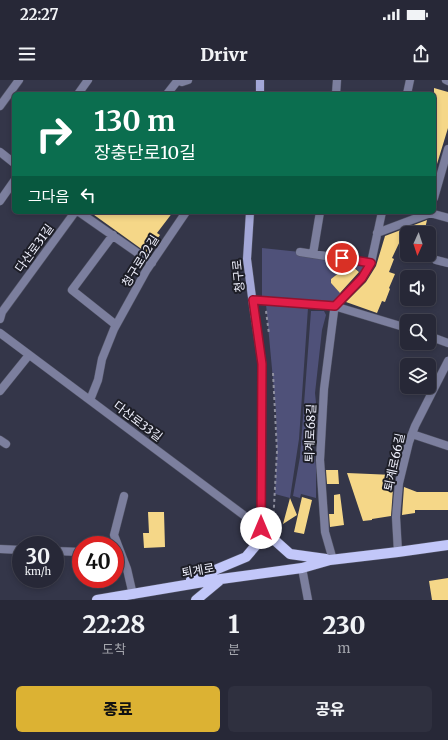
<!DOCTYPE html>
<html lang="ko">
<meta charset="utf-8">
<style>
:root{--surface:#272837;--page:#2f303f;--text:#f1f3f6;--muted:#a4a6ad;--line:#434452;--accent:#dcb233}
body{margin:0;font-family:Merriweather,"Noto Sans KR",serif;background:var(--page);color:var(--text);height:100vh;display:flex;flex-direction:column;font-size:15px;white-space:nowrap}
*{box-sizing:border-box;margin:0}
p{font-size:13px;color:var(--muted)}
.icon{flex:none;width:22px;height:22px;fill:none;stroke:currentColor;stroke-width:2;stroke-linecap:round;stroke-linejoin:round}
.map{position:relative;height:520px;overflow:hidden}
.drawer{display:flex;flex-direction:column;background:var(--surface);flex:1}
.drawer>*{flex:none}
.guide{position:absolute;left:12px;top:12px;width:424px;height:122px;border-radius:6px;box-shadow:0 2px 6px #0003,0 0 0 1px var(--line);background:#0b6e4f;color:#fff;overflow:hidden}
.needle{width:26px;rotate:183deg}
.buttons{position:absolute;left:400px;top:146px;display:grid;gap:8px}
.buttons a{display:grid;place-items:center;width:36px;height:36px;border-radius:6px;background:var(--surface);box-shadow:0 2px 6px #0003,0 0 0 1px var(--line);font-size:20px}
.speed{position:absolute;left:12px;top:456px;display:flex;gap:8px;font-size:20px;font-weight:700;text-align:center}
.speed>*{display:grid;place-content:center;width:52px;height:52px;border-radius:50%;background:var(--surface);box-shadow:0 2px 6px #0003,0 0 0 1px var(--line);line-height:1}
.speed small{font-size:10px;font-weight:400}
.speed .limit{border:6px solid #d22;background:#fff;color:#111}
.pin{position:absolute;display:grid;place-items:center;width:34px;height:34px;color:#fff;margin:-17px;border:2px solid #fff;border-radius:50%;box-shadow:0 1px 4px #0007}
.me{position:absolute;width:44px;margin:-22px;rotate:0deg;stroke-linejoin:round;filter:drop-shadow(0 0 3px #0008)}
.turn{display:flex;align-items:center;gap:14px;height:84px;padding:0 16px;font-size:18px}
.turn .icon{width:52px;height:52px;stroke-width:2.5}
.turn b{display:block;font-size:28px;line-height:34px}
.then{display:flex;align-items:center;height:38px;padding:0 16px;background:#0003;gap:8px;font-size:15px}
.eta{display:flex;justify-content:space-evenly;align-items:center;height:68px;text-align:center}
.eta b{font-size:24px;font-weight:800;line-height:28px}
.cta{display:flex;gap:8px;margin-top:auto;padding:8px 16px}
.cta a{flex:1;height:46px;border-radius:6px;background:var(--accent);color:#111;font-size:16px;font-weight:800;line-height:46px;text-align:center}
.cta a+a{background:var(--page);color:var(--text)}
.status{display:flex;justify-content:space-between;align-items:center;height:28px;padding:0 20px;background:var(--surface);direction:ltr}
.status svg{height:11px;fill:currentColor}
header{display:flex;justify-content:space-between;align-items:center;height:52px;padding:0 16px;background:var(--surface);font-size:18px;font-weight:800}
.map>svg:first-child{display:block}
.green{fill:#4f5179}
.building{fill:#f5d788}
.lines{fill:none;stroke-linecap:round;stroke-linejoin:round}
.street-casing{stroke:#525466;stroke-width:9}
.secondary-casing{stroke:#525466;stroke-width:9}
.primary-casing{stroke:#525466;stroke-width:11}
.path{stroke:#8e8f9f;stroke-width:2;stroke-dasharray:3 3;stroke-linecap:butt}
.street{stroke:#7c7f9e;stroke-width:8}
.secondary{stroke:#a3a7d7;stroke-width:8}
.primary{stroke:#c2c7f9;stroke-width:10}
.route-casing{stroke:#92132f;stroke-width:10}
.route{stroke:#e11d48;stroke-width:7}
.labels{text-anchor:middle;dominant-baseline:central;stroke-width:4;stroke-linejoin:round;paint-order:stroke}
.street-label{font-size:12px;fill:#eff0fd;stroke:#1d1e27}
</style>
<div class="status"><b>22:27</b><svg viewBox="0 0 49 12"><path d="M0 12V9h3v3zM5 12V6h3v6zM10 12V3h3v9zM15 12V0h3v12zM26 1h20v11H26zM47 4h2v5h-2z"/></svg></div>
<header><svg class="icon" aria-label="menu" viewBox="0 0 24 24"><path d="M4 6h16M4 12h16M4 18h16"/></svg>Drivr<svg class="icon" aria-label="share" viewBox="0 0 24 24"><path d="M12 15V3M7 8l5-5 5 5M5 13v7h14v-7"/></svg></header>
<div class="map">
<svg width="448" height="520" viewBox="0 0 448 520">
<rect width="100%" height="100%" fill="#343649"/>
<!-- green -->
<path class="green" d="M262 168 300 172 367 183 361 193 350 184 331 199V203L342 214 334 224 262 218Z
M266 224 308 228 299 359 290 418 275 414 277 371 276 332Z
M311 231H324L326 235 322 250 315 313 316 323 313 365 316 386V418L301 414 300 418 293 416 300 377Z"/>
<!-- building -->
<path class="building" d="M434 8 448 12V48L437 84H434V42L437 31 434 30Z
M90 132H173L157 153 160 155 147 173Z
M427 140 424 153H407V160L401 159 392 178 394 179 389 192 395 194 389 208 390 209 385 222 382 221 377 233 346 222 366 202 376 186 385 156Z
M349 185 352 186 359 192 340 213 331 203V199Z
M326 390H338L339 404H327Z
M347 393 394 395 391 436 372 439V440L363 441Z
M404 407 417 412H448V430H415V433L402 435Z
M340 414 344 445 330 447 329 434H334V415Z
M302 417 312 420 304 454 294 452Z
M290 418 297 435 283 444Z
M148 432H164L165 467 144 468 143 453H149Z
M448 498V520H432L429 501Z"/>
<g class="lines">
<!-- street casing -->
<g class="street-casing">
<path id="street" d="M177 0 182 2 188 0
M446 0 448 1
M78 14 88 0
M167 14 178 0
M336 14 337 0
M407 14 410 0
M0 26 19 0
M0 72 14 83
M434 118 448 69
M0 121 14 101
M79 132 152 183
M377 153 430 133 448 138
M113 155 72 210 116 245
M300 172 371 183 382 132
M313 174 320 132
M436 180 448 183
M253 220 334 226 407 248
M0 239 2 232 75 132
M0 253 261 448
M429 256 448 263
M0 311 29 275
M90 320 98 300 102 279 114 249 146 191 186 132
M412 354 448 366
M0 360 6 364
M124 416 114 455 127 489 133 515
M0 469 21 470
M55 471 81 472
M398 472 396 437 399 403 409 362 415 346 448 281
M333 480 325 452 320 380 324 309 334 231 335 226 362 198 371 183
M302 488 308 520"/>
</g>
<!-- secondary casing -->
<g class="secondary-casing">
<path id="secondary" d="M260 0V14
M250 132 247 179 253 225 262 284 261 448"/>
</g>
<!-- primary casing -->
<g class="primary-casing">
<path id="primary" d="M191 500 246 477 257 464 261 448 290 474 326 479
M97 520 221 499 302 488 330 480 398 472 448 465
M196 520 219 501"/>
</g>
<!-- path -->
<path class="path" d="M266 231 269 254
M273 293 277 371 273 444"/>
<!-- street -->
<use href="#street" class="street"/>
<!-- secondary -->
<use href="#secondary" class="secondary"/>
<!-- primary -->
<use href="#primary" class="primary"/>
</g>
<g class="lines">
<!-- route casing -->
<g class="route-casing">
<path id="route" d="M261 448 262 284 253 220 335 226 362 198 371 183 342 178"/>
</g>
<!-- route -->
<use href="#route" class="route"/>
</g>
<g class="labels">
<!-- street labels -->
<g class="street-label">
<text transform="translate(34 168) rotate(-54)">다산로31길</text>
<text transform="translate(140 181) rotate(-58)">청구로22길</text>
<text transform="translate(238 196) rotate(-96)">청구로</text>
<text transform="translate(138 341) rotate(37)">다산로33길</text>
<text transform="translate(310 353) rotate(-88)">퇴계로68길</text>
<text transform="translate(394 382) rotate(-78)">퇴계로66길</text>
<text transform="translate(198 490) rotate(-10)">퇴계로</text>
</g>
</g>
</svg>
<div class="buttons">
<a><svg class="needle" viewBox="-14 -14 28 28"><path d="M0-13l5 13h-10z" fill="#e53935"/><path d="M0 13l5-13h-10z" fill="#a4a6ad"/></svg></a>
<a><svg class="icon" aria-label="sound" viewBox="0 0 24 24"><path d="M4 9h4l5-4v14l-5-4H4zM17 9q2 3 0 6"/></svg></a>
<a><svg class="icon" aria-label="search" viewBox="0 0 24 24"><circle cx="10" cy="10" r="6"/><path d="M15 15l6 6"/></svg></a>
<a><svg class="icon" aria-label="layers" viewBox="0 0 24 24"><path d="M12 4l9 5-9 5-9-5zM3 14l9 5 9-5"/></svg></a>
</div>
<div class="speed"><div>30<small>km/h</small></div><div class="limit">40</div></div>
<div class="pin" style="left:342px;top:178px;background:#d93025"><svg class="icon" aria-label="arrive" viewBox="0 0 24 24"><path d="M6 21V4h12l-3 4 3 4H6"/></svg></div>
<svg class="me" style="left:261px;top:448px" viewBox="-20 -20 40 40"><circle r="19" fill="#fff"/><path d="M0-13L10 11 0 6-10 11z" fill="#e11d48"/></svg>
<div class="guide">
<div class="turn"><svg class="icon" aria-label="right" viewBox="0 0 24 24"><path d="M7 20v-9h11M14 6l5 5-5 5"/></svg><div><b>130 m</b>장충단로10길</div></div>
<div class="then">그다음<svg class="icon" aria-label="left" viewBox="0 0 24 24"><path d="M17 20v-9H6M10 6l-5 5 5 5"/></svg></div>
</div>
</div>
<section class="drawer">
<div class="eta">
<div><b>22:28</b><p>도착</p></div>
<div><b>1</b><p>분</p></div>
<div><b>230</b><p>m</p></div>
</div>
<div class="cta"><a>종료</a><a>공유</a></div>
</section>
